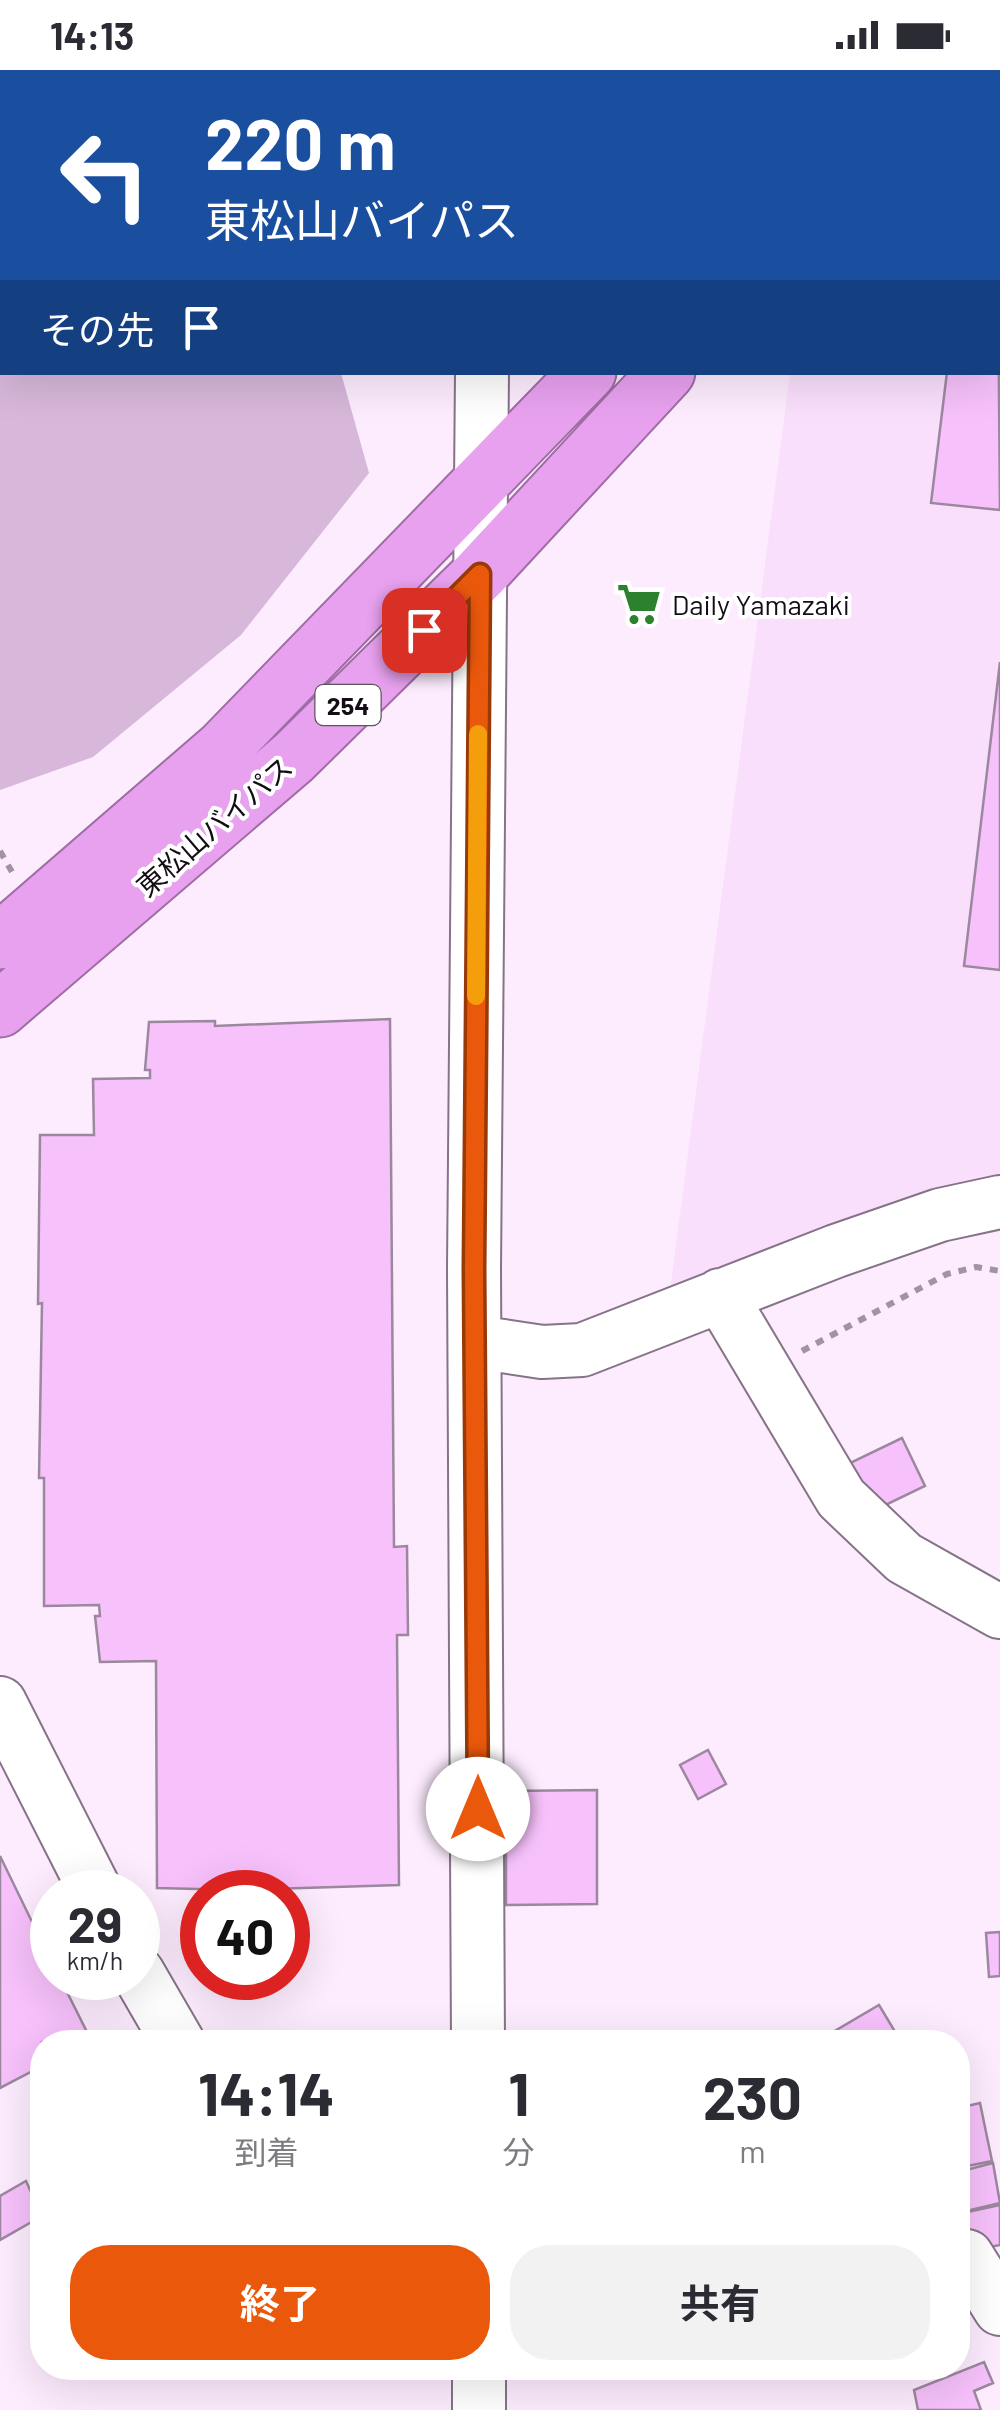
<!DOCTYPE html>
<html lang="ja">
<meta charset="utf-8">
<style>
:root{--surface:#fff;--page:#f2f2f3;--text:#2b2b33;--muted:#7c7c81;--accent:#ea580c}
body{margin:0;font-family:Barlow,"Noto Sans JP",sans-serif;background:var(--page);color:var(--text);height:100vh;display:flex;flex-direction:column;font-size:38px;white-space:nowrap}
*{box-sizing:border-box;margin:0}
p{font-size:32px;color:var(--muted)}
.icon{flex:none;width:55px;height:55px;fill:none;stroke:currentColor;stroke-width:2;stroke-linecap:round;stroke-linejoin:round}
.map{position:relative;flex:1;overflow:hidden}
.details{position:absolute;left:30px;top:1960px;width:940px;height:350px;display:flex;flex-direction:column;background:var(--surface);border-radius:40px;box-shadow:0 10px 40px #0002}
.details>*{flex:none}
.top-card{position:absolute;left:0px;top:0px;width:1000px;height:305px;box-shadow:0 10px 40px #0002;background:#1a4fa0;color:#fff;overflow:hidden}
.speed{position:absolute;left:30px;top:1800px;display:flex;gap:20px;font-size:50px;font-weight:700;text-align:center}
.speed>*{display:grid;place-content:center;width:130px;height:130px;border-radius:50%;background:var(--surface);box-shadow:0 10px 40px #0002;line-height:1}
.speed small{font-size:25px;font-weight:400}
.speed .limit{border:15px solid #d22;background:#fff;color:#111}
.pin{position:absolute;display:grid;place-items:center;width:85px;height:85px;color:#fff;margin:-42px;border-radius:20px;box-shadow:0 5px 15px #0006}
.me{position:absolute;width:110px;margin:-55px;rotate:0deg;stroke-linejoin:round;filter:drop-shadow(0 0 8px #0008)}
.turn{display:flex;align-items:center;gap:35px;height:210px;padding:0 40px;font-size:45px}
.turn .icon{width:130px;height:130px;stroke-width:2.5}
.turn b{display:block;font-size:70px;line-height:85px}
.then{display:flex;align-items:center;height:95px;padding:0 40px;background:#0003;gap:20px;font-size:38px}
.eta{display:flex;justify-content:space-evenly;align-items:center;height:170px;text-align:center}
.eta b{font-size:60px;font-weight:700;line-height:70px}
.cta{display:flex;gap:20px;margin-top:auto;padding:20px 40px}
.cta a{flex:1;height:115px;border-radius:40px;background:var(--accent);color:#fff;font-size:40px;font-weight:700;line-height:115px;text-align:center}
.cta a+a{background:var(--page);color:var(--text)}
.status{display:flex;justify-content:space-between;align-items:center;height:70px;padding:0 50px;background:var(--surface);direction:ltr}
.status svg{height:28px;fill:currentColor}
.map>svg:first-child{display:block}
.built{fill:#fadffc}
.green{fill:#d7b7da}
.building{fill:#f7c1fb;stroke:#9c889e;stroke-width:2.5}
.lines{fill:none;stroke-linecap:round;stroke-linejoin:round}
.minor-casing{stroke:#867388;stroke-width:56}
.highway-casing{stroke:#9e6da3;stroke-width:59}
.path{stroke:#a194a2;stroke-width:6;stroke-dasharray:8 8;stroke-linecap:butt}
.minor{stroke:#fff;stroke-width:52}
.highway{stroke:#e8a1ef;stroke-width:55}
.route-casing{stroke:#983908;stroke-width:25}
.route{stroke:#ea580c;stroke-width:18}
.slow{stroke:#f59e0b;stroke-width:18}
.labels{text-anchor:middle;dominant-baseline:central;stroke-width:8;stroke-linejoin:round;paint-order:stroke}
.shield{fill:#fff;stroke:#5a565b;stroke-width:2.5}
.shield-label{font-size:25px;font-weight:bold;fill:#140d15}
.poi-label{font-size:28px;fill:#140d15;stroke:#fff;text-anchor:start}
.street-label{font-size:28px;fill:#140d15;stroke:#fff}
</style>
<div class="status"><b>14:13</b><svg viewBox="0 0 49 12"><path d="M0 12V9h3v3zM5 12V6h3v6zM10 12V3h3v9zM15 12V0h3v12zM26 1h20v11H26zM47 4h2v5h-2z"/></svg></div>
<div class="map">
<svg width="1000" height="2340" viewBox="0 0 1000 2340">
<rect width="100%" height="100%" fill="#fdecfe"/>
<!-- built -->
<path class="built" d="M1000 15V1114L669 1228 790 303 998 302Z"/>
<!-- green -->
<path class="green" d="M0 83 2 302 341 303 369 403 241 565 93 687 0 720Z"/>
<!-- building -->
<path class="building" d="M998 208 1000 440 931 433 947 302H998Z
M1000 592V900L964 896Z
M390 949 394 1477 407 1476 408 1565H397L399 1815 240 1820 157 1818 156 1591 100 1592 95 1546H100L99 1535 44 1536V1408H39L42 1233 38 1234 40 1065H94L93 1009 150 1008V1000H145L149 952 215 951V956Z
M902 1368 925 1416 873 1441 850 1393Z
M708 1680 726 1714 698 1729 680 1695Z
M597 1720V1834L506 1835V1721Z
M0 1786 52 1893V1908H60L92 1972H42V1996L0 2018Z
M1000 1862V1906L989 1907 986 1863Z
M879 1935 900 1970 910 1964 915 1972H816Z
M980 2033 992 2091 958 2098V2038Z
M993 2093 1000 2133 958 2143V2102Z
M26 2111 42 2146 0 2170V2126Z
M1000 2135V2175L980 2179 969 2173 963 2143Z
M984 2292 993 2313 974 2321 981 2340H918L914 2320Z"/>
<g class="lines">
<!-- minor casing -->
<g class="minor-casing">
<path id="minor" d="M477 0V2
M720 1225 841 1428 904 1488 1000 1542
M476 1272 542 1282 582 1280 836 1181 940 1145 1000 1132
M0 1633 96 1822
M138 1903 178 1972
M478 1972 474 1199 482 302
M967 2186 1000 2239
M479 2340V2298"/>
</g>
<!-- highway casing -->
<g class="highway-casing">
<path id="highway" d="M870 2 873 0
M944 2 947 0
M0 871 223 678 588 302
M0 939 293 688 480 504 667 302"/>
</g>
<!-- path -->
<path class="path" d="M0 781 12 802
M802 1281 947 1204 976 1197 1000 1201"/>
<!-- minor -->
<use href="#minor" class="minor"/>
<!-- highway -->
<use href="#highway" class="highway"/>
</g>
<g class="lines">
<!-- route casing -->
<g class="route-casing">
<path id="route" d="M424 560 480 504 474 1199 478 1739"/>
</g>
<!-- route -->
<use href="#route" class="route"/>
<!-- slow -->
<path class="slow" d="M476 926 478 664"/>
</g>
<!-- icons -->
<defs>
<g id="supermarket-bare" transform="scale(3.45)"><path d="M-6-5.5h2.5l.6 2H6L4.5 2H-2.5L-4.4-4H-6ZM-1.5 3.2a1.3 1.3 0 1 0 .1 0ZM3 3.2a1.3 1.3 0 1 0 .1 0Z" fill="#2c812e" stroke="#fff" stroke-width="2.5" paint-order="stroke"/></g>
</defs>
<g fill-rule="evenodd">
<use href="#supermarket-bare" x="639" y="534"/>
</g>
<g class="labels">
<!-- shield labels -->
<rect class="shield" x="315.5" y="615" width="65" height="40" rx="8"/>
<g class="shield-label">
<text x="348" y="635">254</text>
</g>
<!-- poi labels -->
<g class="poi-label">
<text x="672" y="534">Daily Yamazaki</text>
</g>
<!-- street labels -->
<g class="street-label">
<text transform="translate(214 756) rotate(-41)">東松山バイパス</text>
</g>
</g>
</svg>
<div class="speed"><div>29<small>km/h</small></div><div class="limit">40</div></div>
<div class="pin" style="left:424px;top:560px;background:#d93025"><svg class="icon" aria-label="arrive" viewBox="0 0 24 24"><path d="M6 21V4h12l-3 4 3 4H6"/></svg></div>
<svg class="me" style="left:478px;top:1739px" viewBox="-20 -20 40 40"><circle r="19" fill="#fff"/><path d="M0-13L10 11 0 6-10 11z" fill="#ea580c"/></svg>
<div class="top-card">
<div class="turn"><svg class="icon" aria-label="left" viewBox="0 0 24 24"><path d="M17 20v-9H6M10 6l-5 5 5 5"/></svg><div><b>220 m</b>東松山バイパス</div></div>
<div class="then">その先<svg class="icon" aria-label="arrive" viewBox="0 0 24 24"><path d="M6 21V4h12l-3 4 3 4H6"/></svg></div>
</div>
<section class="details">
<div class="eta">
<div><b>14:14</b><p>到着</p></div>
<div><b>1</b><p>分</p></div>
<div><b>230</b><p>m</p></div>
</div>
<div class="cta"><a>終了</a><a>共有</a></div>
</section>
</div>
